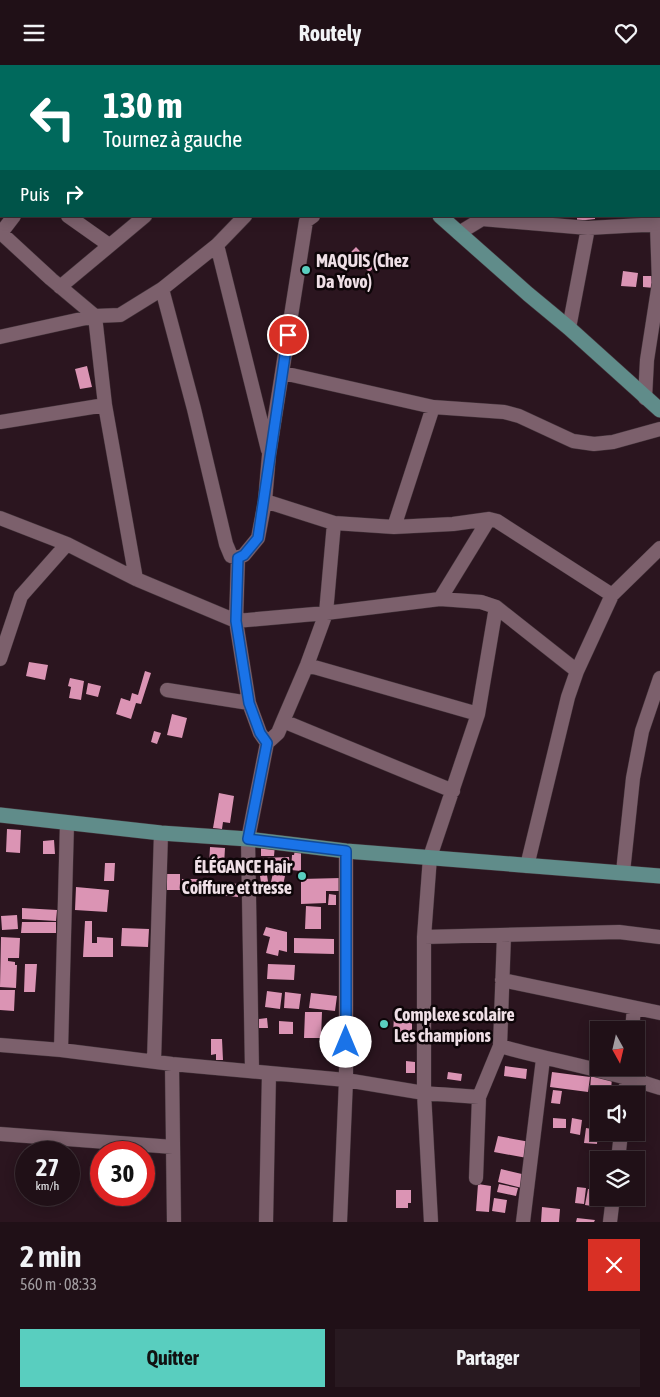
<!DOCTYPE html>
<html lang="fr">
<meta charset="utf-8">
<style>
:root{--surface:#201017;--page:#281920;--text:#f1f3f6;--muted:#a29da1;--line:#3d3036;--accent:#59cebf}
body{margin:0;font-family:"Asap Condensed",sans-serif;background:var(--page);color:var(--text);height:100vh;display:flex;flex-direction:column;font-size:19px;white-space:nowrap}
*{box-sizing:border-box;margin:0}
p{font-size:16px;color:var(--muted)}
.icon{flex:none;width:28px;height:28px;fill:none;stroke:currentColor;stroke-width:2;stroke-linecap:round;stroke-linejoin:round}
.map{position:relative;height:1157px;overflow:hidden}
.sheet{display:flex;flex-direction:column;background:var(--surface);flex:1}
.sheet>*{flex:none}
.banner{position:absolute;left:0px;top:0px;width:660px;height:152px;box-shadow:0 2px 12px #0003,0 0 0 1px var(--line);background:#00695c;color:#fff;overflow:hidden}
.needle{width:32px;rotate:172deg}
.fabs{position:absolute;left:590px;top:956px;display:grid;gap:10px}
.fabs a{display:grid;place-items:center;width:55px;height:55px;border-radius:0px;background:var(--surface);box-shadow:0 2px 12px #0003,0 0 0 1px var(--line);font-size:25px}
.speed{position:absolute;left:15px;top:1076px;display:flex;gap:10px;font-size:25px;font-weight:700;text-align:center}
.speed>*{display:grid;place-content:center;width:65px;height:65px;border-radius:50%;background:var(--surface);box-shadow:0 2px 12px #0003,0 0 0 1px var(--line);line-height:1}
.speed small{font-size:12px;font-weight:400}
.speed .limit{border:8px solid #d22;background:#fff;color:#111}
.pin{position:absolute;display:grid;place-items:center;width:42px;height:42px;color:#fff;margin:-21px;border:2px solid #fff;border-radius:50%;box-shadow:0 1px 5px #0007}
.me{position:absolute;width:55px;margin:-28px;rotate:0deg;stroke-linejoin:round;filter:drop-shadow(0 0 4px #0008)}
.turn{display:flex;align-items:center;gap:18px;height:105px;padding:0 20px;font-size:22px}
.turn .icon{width:65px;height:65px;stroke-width:2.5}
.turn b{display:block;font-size:35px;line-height:42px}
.then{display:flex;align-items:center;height:48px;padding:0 20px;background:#0003;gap:10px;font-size:19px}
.round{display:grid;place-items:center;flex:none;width:52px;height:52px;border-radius:0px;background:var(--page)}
.summary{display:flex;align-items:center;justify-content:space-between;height:85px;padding:0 20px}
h1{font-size:30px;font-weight:700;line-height:38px}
.action{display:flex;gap:10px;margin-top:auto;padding:10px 20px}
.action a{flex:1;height:58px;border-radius:0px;background:var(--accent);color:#111;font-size:20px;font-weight:700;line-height:58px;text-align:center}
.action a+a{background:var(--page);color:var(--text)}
header{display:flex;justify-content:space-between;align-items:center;height:65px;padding:0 20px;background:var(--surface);font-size:22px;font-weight:700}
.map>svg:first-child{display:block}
.building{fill:#db94b4}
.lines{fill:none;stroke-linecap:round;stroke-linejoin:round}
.minor-casing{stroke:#43333a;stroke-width:15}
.major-casing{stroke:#43333a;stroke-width:16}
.minor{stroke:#7c606c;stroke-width:14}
.major{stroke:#608c8a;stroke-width:15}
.route-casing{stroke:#114b97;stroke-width:12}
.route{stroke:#1a73e8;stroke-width:9}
.poi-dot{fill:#59cebf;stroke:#0d0508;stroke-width:2}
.labels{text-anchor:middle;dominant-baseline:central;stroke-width:5;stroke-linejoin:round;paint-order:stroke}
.poi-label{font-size:18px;font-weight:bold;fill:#efdfe6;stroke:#0d0508;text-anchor:start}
</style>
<header><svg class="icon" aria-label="menu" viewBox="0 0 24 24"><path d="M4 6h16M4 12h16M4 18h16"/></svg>Routely<svg class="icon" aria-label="heart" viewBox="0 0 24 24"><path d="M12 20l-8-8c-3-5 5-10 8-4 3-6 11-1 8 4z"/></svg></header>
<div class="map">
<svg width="660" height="1157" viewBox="0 0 660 1157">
<rect width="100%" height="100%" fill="#2b151f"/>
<!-- building -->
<path class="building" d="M577 151H595V154L577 156Z
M356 182 375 202 369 207 350 188Z
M623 206 638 208 636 222 621 221Z
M643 211H654V223L643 222Z
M87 301 92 322 80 324 75 304Z
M29 597 48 600 45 615 26 611Z
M145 606 151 608 141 639 136 638 131 654 116 649 121 633 130 636 132 628 138 630Z
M70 613 84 616 81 635 69 633 71 622 68 621Z
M88 618 101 621 98 632 86 629Z
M172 649 187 653 182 673 167 670Z
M154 666 161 668 157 679 151 677Z
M219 728 234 731 230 758 223 757 222 764 213 763Z
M7 764 21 765 20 788 6 787Z
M54 775 55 789H43V776Z
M261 780H275L274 791H261Z
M210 782 225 783 224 800H209Z
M295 785H301V806L291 805 292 790H294Z
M289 792 290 805 264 806 263 793Z
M105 798H115L114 816H104Z
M273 808 285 811 283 820 271 817Z
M167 809H180V825H167Z
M267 810 269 823 262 824 260 811Z
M341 813V826H326V838L301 839V814Z
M182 814H205L206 827H182Z
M211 817 239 819 238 832 210 829Z
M76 822 109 825 107 847 75 845Z
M329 829 336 830V840H328Z
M306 841 321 842V864H305Z
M22 843 57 845 56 856 22 854Z
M17 850 18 864 2 865 1 851Z
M85 856H92V878H97V872L113 873V892H83Z
M22 857H56V868H21Z
M266 862 287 867V887L279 885 278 891 266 888 270 872 263 870Z
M122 863 149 864 148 882 121 881Z
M1 872 20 873 19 893H8V896L15 897V900H17L16 923 0 922Z
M294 873 334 874V889L294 888Z
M25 899H37L35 927H24Z
M268 899 295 900 294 915 267 914Z
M0 925H15L14 946 0 945Z
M267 926 282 928 280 944 265 942Z
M285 927 301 929 299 944 284 943Z
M311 928 337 931 335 946 309 943Z
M305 947H322L321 973H304Z
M394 950 412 951V972L393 971Z
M267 953 268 963H259V954Z
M279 956 293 957V969H279Z
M211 974H222L223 995H216V989L211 990Z
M406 996 415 997V1008H406Z
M505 1001 527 1004 526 1014 504 1011Z
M448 1007 462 1009 461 1016 447 1014Z
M552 1007 590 1012 588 1027 550 1022Z
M591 1011 612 1012 611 1026 590 1025Z
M553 1025 562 1026 560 1039 551 1038Z
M553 1053 566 1054V1063H553Z
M572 1053 582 1055 580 1070 570 1068Z
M586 1063 598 1065 597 1079 584 1078Z
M498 1071 530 1077 527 1093 494 1087Z
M501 1104 526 1110 522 1123 498 1117Z
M478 1119 491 1121 489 1147 476 1146Z
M499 1119 518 1123 516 1131 497 1127Z
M577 1122 586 1123 584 1139 575 1138Z
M588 1124H594L592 1141 585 1140Z
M396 1125H411V1138H408V1143H396Z
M598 1128 599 1132H606L604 1141 596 1139Z
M494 1133 507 1135 505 1148 492 1146Z
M542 1142 560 1144 559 1157H541Z
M577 1153 595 1155 594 1157H576Z"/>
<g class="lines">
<!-- minor casing -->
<g class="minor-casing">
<path id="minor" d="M404 0 405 1
M561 0 563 1
M636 0V1
M489 1 490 0
M648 1 653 0
M0 38 1 39
M659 73H660
M68 151 109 180
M0 167 51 214 95 251 105 340 136 514
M1 168 14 151
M459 168 482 154 588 163 660 159
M217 180 268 385
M60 222 145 151
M162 224 194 344 226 479 231 491 238 493 244 490 258 473 265 436 269 390 306 156 313 151
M569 263 588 163
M0 272 95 251 120 250 162 224 217 180 245 151
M283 308 433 342 504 347 519 351 573 376 594 379 613 377 660 364
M645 333 647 295 659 218 657 161
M0 357 105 340
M265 436 334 458 394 462 453 459 489 454 497 456 612 530
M0 453 67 479 136 514 236 556 326 548 440 534 481 537 496 542 577 606
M394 462 433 342
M238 493 236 556 249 638 260 668 267 678 248 774 252 1005
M440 534 489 454
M0 594 21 531 67 479
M307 600 478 649
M167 625 249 638
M283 656 453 726
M267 678 278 668 283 656 307 600 326 548 334 458
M527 801 568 632 577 606 612 530 660 483
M623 807 633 713 642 666 660 613
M424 872 619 867 660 872
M502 915 660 948
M632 965 634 943
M0 980 61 985 172 999 346 1015 424 1028 479 1032
M500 981C553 996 608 1005 660 1023
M61 985 67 758
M154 996 161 768
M172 999 174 1157
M625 1030 628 1003
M0 1069 173 1082
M618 1095 621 1068
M476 1113 479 1032 500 981 504 870
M266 1157 269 1008
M340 1157 346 1015V786
M431 1157 424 1028V872L430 792 478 649 496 542
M523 1157 543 994
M610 1157 613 1132"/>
</g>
<!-- major casing -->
<g class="major-casing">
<path id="major" d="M270 0 272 1
M440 151 528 229 569 263 660 345
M0 750 161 768 248 774 346 786 660 811"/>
</g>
<!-- minor -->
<use href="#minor" class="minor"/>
<!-- major -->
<use href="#major" class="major"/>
</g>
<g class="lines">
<!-- route casing -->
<g class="route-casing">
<path id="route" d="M288 270 258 473 244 490 238 493 236 556 249 638 260 668 267 678 248 774 346 786V977"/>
</g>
<!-- route -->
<use href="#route" class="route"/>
</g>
<!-- markers -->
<g class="poi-dot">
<circle cx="306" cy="205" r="5"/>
<circle cx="302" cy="811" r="5"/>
<circle cx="384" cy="959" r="5"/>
</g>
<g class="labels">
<!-- poi labels -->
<g class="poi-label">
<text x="316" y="195">MAQUIS (Chez<tspan x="316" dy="21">Da Yovo)</tspan></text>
<text x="292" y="801" text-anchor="end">ÉLÉGANCE Hair<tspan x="292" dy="21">Coiffure et tresse</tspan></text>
<text x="394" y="949">Complexe scolaire<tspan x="394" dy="21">Les champions</tspan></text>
</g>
</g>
</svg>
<div class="fabs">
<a><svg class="needle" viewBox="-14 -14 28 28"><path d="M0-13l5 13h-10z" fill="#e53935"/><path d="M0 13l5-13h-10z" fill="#a29da1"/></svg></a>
<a><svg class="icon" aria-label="sound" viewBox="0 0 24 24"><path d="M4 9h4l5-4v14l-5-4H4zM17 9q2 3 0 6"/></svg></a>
<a><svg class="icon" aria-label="layers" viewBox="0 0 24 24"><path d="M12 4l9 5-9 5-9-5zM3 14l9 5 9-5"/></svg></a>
</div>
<div class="speed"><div>27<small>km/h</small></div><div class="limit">30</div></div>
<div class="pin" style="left:288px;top:270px;background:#d93025"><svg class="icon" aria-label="arrive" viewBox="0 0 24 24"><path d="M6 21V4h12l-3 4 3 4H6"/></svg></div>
<svg class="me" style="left:346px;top:977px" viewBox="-20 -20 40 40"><circle r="19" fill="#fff"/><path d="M0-13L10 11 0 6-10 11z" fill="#1a73e8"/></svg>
<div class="banner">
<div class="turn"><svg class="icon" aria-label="left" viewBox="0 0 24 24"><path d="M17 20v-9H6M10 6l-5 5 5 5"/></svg><div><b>130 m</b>Tournez à gauche</div></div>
<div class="then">Puis<svg class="icon" aria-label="right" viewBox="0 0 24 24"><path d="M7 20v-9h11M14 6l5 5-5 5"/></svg></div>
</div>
</div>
<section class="sheet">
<div class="summary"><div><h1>2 min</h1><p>560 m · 08:33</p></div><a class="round" style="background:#d93025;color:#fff"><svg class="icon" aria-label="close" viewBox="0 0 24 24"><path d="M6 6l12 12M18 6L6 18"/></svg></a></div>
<div class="action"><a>Quitter</a><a>Partager</a></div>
</section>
